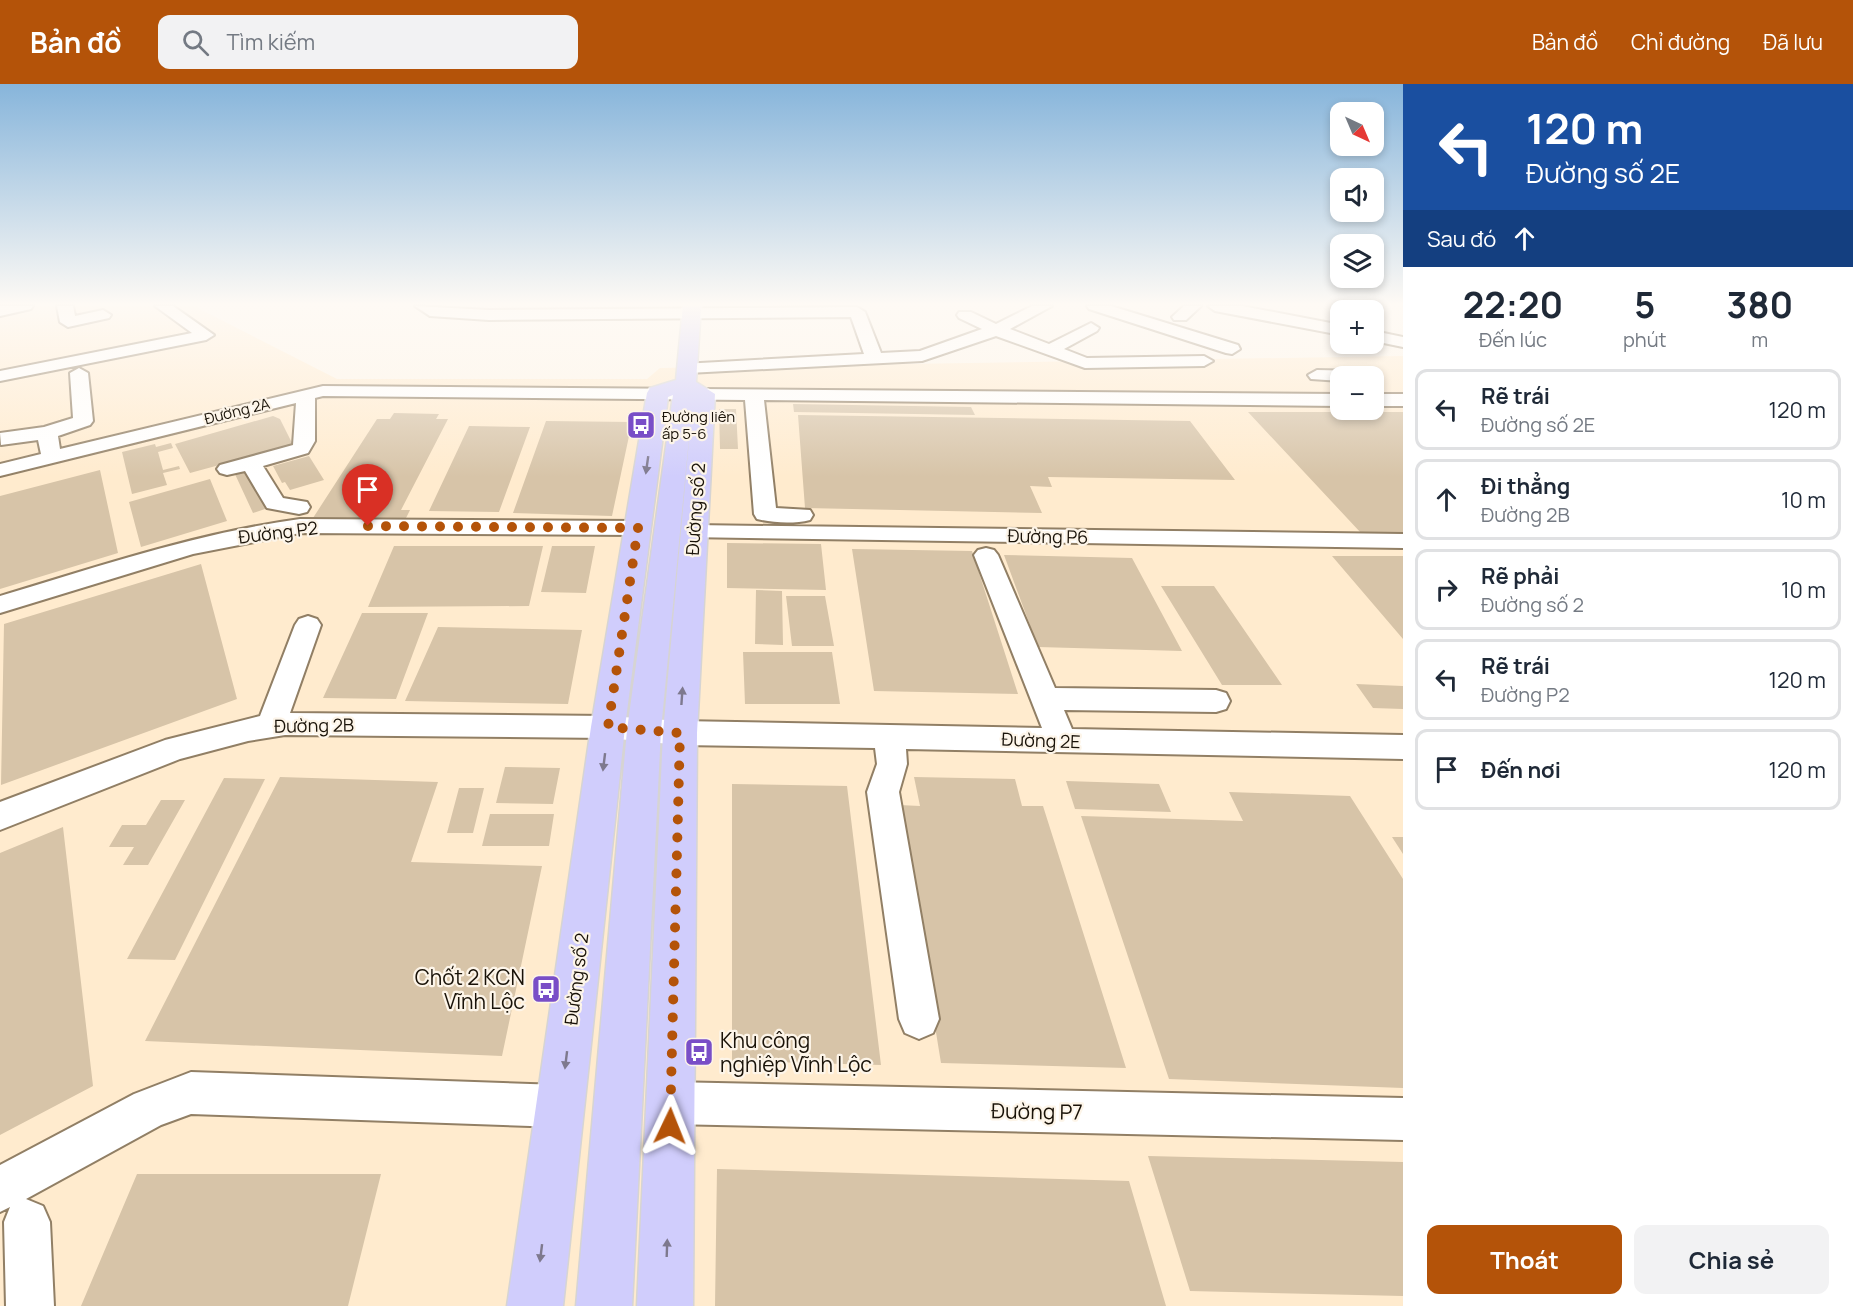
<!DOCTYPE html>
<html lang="vi">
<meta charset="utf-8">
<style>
:root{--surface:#fff;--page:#f2f2f3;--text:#1f2937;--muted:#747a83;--line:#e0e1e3;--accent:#b45309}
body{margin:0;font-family:Manrope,sans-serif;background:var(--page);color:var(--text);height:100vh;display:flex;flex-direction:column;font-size:22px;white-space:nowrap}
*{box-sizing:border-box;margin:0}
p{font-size:20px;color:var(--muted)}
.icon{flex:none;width:33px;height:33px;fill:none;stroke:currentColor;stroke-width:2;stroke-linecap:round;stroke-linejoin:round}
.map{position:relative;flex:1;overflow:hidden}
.panel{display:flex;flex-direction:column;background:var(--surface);width:450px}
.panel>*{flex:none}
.banner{background:#1a4fa0;color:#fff;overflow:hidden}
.needle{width:39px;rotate:136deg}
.fabs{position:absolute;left:1330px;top:18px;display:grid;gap:12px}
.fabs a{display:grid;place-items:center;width:54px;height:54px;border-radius:12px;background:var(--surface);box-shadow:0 3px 9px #0003;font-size:30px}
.pin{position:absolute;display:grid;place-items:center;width:51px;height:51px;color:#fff;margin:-62px -26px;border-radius:50% 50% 50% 0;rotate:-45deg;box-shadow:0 0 6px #0007}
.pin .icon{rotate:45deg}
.me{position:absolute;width:66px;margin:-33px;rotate:2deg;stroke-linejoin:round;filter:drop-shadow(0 0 4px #0008)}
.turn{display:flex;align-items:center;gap:21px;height:126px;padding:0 24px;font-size:27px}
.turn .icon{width:78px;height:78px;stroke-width:2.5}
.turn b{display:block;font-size:42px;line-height:51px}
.then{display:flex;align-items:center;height:57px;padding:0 24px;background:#0003;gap:12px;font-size:22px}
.eta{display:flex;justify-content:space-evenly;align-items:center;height:102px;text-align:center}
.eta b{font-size:36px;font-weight:700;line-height:42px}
.cta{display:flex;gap:12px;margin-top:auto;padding:12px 24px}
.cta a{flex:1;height:69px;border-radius:12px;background:var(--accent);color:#fff;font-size:24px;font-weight:700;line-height:69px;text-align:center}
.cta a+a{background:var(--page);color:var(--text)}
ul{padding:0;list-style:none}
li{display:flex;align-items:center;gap:18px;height:81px;margin:0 12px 9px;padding:0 12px;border:3px solid var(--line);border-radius:12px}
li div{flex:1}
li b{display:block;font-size:22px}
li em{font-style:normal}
header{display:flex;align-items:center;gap:36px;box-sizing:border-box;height:84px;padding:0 30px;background:var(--accent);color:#fff}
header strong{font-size:28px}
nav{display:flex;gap:33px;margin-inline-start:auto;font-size:21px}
.search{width:420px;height:54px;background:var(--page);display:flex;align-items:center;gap:15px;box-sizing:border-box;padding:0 21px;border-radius:12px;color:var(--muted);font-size:22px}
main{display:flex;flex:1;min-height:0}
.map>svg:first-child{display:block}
.built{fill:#ffebce;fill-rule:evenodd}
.building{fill:#d7c4a8}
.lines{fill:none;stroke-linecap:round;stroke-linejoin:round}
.minor-casing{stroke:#917f65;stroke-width:4}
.major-casing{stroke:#d6d4d3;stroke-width:3}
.minor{fill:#fff;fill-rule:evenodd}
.major{fill:#d0cdfc;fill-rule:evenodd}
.oneway{fill:#7e798e}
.route{stroke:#b45309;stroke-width:10;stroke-dasharray:0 18}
.labels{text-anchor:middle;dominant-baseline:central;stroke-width:4.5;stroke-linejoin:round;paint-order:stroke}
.far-street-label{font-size:15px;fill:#191208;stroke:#fdf5e9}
.far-poi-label{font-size:15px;fill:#191208;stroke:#fdf5e9;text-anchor:start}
.street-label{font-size:18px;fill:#191208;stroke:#fdf5e9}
.near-poi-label{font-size:21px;fill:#191208;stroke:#fdf5e9;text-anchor:end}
.near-street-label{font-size:21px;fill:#191208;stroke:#fdf5e9}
</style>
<header>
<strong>Bản đồ</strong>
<div class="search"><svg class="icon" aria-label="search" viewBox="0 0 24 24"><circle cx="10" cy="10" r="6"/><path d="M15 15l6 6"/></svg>Tìm kiếm</div>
<nav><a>Bản đồ</a><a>Chỉ đường</a><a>Đã lưu</a></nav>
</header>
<main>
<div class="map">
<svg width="1403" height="1222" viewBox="0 0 1403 1222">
<rect width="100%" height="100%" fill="#fdf5e9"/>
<!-- built -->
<path class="built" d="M0 222H194L337 295H647L660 284 1403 272V1222H0ZM1341 292H1374V326H1341Z"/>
<!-- building -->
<path class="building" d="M793 320 971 323 975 331 794 328Z
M719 325H736L738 365H720Z
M1248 328H1403V449H1361Z
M394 329 439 330 436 335H448L401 426H410L405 436 313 434 377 335H390Z
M798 331 1190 337 1235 396 1048 393 1052 403 1030 402 1042 429 805 424Z
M273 332 280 335 293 361 190 389 175 360Z
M546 337 632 338 612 432 513 429Z
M469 342 530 343 499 428 429 427Z
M171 359 173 364 158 368 163 386 179 382 180 385 163 389 167 401 132 410 122 368 155 360 156 363Z
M309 372 324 396 290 406 285 398 282 399 273 382Z
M249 384 268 424 253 429 234 388Z
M100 386 118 469 0 505V412Z
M210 395 227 437 141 463 129 418Z
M727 459 821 460 826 506 727 504Z
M394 462H543L529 522 368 523Z
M552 462H595L586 509 541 508Z
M852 465 972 467 1018 610 874 607Z
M1004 471 1132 474 1182 567 1038 563Z
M1332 472H1403V555Z
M201 480 237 615 1 701 4 540Z
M1161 502H1214L1282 601H1222Z
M756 506 782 507 783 561 755 560Z
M786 512H825L834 562H792Z
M362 529H428L396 615 323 614Z
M438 543 582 546 568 620 405 617Z
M743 568H832L840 620H745Z
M1356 600 1403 602V625L1373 624Z
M505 683 560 684 553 720 496 719Z
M280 693 438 698 411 778 542 782 502 972 145 957Z
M914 693 1015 695 1022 722H1043L1126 984 941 979 899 721 920 722Z
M224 694 265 695 175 876 127 875Z
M1066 697 1159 700 1171 728 1075 725Z
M732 700 847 702 881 981 732 977Z
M459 704H484L473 749H447Z
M1229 708 1350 712 1403 795V1004L1169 995 1081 732 1243 737Z
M161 716H185L148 781H123L134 763H109L122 741H146Z
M490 730H554L549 762H482Z
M63 743 93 1002 0 1051V769Z
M1392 753H1403V770Z
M1148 1072 1403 1078V1212L1190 1207Z
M717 1085 1129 1097 1166 1222H715Z
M137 1090H381L348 1222H81Z"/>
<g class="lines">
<!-- minor casing -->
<g class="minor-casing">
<path id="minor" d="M0 222H33L31 225 0 232Z
M57 222H73L75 232 103 226 111 231 109 234 68 243 60 238Z
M155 222H173L214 251 206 256 0 297V287L192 249Z
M415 222 489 226 857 223 865 228 881 269 920 267 982 245 959 234 957 231 959 228H971L996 240 1032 222H1052L1010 245 1049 260 1091 239 1099 244 1097 247 1064 265 1087 274 1204 272 1213 277 1204 282 1085 284 996 252 922 277 688 289 679 284 682 280 864 270 851 233 489 236 430 232Z
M1087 222H1111L1238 261 1240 265 1232 270 1226 269 1089 225Z
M1184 222H1201L1186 236H1174L1172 233Z
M1208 222H1242L1341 241V251L1215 227Z
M1374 247 1403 253V263L1374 257Z
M79 284 88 289 93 337 90 341 58 352 60 365 323 302 1341 310V322L764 316 776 424 810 426 813 431 810 436C794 440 773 439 757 435L754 430 745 316 323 312 315 314V357L308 369 263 382 283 414 307 418 310 423 307 428 299 430 267 424 245 387 227 391 220 389 217 385 220 381 293 361 296 319 0 392V380L41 370 38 356 1 361 0 349 44 343 73 334 70 289Z
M1317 286 1363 287 1372 292H1341V297L1311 295 1308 291Z
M1374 310H1403V322H1374Z
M300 435 638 437 646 439 649 444 646 449 638 451 300 449 193 470 0 529V512C99 482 197 449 300 435Z
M694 441 1403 450V464L686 453 682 448 686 443Z
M986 464 994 466 998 471 1055 604 1216 606 1226 609 1230 617 1226 625 1216 628 1064 626 1072 645 1403 651V675L906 665 907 680 899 708 939 935 933 949 919 955 905 949 899 935 867 708 877 680 875 664 680 661 608 654 285 651 248 657 180 675 0 746V718L165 656 260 632 295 541 299 535 308 532 317 535 321 541 290 629 608 632 680 637 1042 644 974 471 978 466Z
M191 988 560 1001 575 1007 581 1022 575 1037 560 1043 191 1030 161 1041 26 1115 43 1122 50 1138 54 1222H6L4 1138 10 1123 0 1128V1081L134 1010Z
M670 998 1403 1014V1056L670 1040 655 1034 649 1019 655 1004Z"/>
</g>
<!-- major casing -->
<g class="major-casing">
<path id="major" d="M683 222H701L696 298 715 310 697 649 693 1222H637L663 649 692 323 661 646 632 1222H576L627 646 673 311 668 313 625 643 563 1222H507L591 643 647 309 650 304 676 296Z"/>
</g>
<!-- minor -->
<use href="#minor" class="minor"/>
<!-- major -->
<use href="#major" class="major"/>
</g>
<!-- one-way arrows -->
<defs><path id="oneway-solid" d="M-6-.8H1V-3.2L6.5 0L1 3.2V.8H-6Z" transform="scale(1.5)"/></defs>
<g class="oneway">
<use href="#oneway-solid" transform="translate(647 381) rotate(98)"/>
<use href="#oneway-solid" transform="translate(682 612) rotate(-86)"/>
<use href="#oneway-solid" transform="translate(604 678) rotate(97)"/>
<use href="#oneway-solid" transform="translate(566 976) rotate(97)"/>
<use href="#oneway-solid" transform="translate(667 1164) rotate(-88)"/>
<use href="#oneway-solid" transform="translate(541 1169) rotate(97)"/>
</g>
<!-- sky -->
<linearGradient id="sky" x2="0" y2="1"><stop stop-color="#87b5db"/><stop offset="0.56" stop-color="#fefaf5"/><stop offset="1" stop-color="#fefaf5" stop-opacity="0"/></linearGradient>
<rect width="1403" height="393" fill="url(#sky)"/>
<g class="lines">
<!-- route -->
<path class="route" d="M368 442 638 444 608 643 680 649 670 1042"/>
</g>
<!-- icons -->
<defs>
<g id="bus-square" transform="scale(1.5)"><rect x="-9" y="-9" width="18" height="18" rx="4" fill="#794ec7" stroke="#fdf5e9"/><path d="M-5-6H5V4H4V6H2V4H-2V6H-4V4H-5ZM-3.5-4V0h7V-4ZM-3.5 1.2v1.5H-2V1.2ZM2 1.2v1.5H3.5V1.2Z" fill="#fff"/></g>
</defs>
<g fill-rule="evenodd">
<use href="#bus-square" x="641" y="341"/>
<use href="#bus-square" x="546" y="905"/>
<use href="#bus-square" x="699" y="968"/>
</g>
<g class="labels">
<!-- far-street labels -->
<g class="far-street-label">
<text transform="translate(237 327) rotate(-14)">Đường 2A</text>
</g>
<!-- far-poi labels -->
<g class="far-poi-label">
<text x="662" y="332">Đường liên<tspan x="662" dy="17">ấp 5-6</tspan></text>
</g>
<!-- street labels -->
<g class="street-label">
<text transform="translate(695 425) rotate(-86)">Đường số 2</text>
<text transform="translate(278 448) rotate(-7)">Đường P2</text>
<text transform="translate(1048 452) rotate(1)">Đường P6</text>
<text transform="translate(314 641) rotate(-1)">Đường 2B</text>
<text transform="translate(1041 656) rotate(2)">Đường 2E</text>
<text transform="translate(576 895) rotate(-83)">Đường số 2</text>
</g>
<!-- near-poi labels -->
<g class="near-poi-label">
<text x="525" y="893">Chốt 2 KCN<tspan x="525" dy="24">Vĩnh Lộc</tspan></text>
<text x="720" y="956" text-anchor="start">Khu công<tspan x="720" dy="24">nghiệp Vĩnh Lộc</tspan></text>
</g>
<!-- near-street labels -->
<g class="near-street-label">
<text transform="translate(1037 1027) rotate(1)">Đường P7</text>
</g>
</g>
</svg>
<div class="fabs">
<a><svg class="needle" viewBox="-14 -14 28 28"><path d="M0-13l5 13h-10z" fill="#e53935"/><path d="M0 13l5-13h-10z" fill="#747a83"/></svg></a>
<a><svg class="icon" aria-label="sound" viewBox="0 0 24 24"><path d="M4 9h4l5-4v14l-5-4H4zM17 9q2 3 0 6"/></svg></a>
<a><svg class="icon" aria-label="layers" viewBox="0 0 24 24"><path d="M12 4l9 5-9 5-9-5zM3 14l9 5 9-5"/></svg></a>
<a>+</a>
<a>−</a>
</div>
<div class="pin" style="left:368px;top:442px;background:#d93025"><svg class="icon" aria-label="arrive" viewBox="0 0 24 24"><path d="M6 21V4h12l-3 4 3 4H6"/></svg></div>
<svg class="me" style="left:670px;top:1042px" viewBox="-20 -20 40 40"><path d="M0-17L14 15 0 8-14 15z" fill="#b45309" stroke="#fff" stroke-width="4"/></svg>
</div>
<section class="panel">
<div class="banner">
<div class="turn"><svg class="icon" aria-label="left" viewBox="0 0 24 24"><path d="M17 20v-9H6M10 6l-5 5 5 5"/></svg><div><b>120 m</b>Đường số 2E</div></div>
<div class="then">Sau đó<svg class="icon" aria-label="ahead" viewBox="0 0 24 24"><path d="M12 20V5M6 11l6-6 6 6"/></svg></div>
</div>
<div class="eta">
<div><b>22:20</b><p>Đến lúc</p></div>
<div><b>5</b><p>phút</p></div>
<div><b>380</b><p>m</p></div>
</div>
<ul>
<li><svg class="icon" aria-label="left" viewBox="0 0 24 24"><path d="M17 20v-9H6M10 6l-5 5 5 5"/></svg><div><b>Rẽ trái</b><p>Đường số 2E</p></div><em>120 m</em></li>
<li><svg class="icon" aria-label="ahead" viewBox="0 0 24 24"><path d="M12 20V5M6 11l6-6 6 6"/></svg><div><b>Đi thẳng</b><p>Đường 2B</p></div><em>10 m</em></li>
<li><svg class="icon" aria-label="right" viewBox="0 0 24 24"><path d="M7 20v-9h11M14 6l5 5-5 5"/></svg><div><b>Rẽ phải</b><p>Đường số 2</p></div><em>10 m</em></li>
<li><svg class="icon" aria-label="left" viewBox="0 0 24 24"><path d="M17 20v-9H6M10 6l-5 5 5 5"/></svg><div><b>Rẽ trái</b><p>Đường P2</p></div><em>120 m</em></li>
<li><svg class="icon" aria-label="arrive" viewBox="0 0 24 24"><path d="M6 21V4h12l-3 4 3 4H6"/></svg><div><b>Đến nơi</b></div><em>120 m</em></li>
</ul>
<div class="cta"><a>Thoát</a><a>Chia sẻ</a></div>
</section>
</main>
